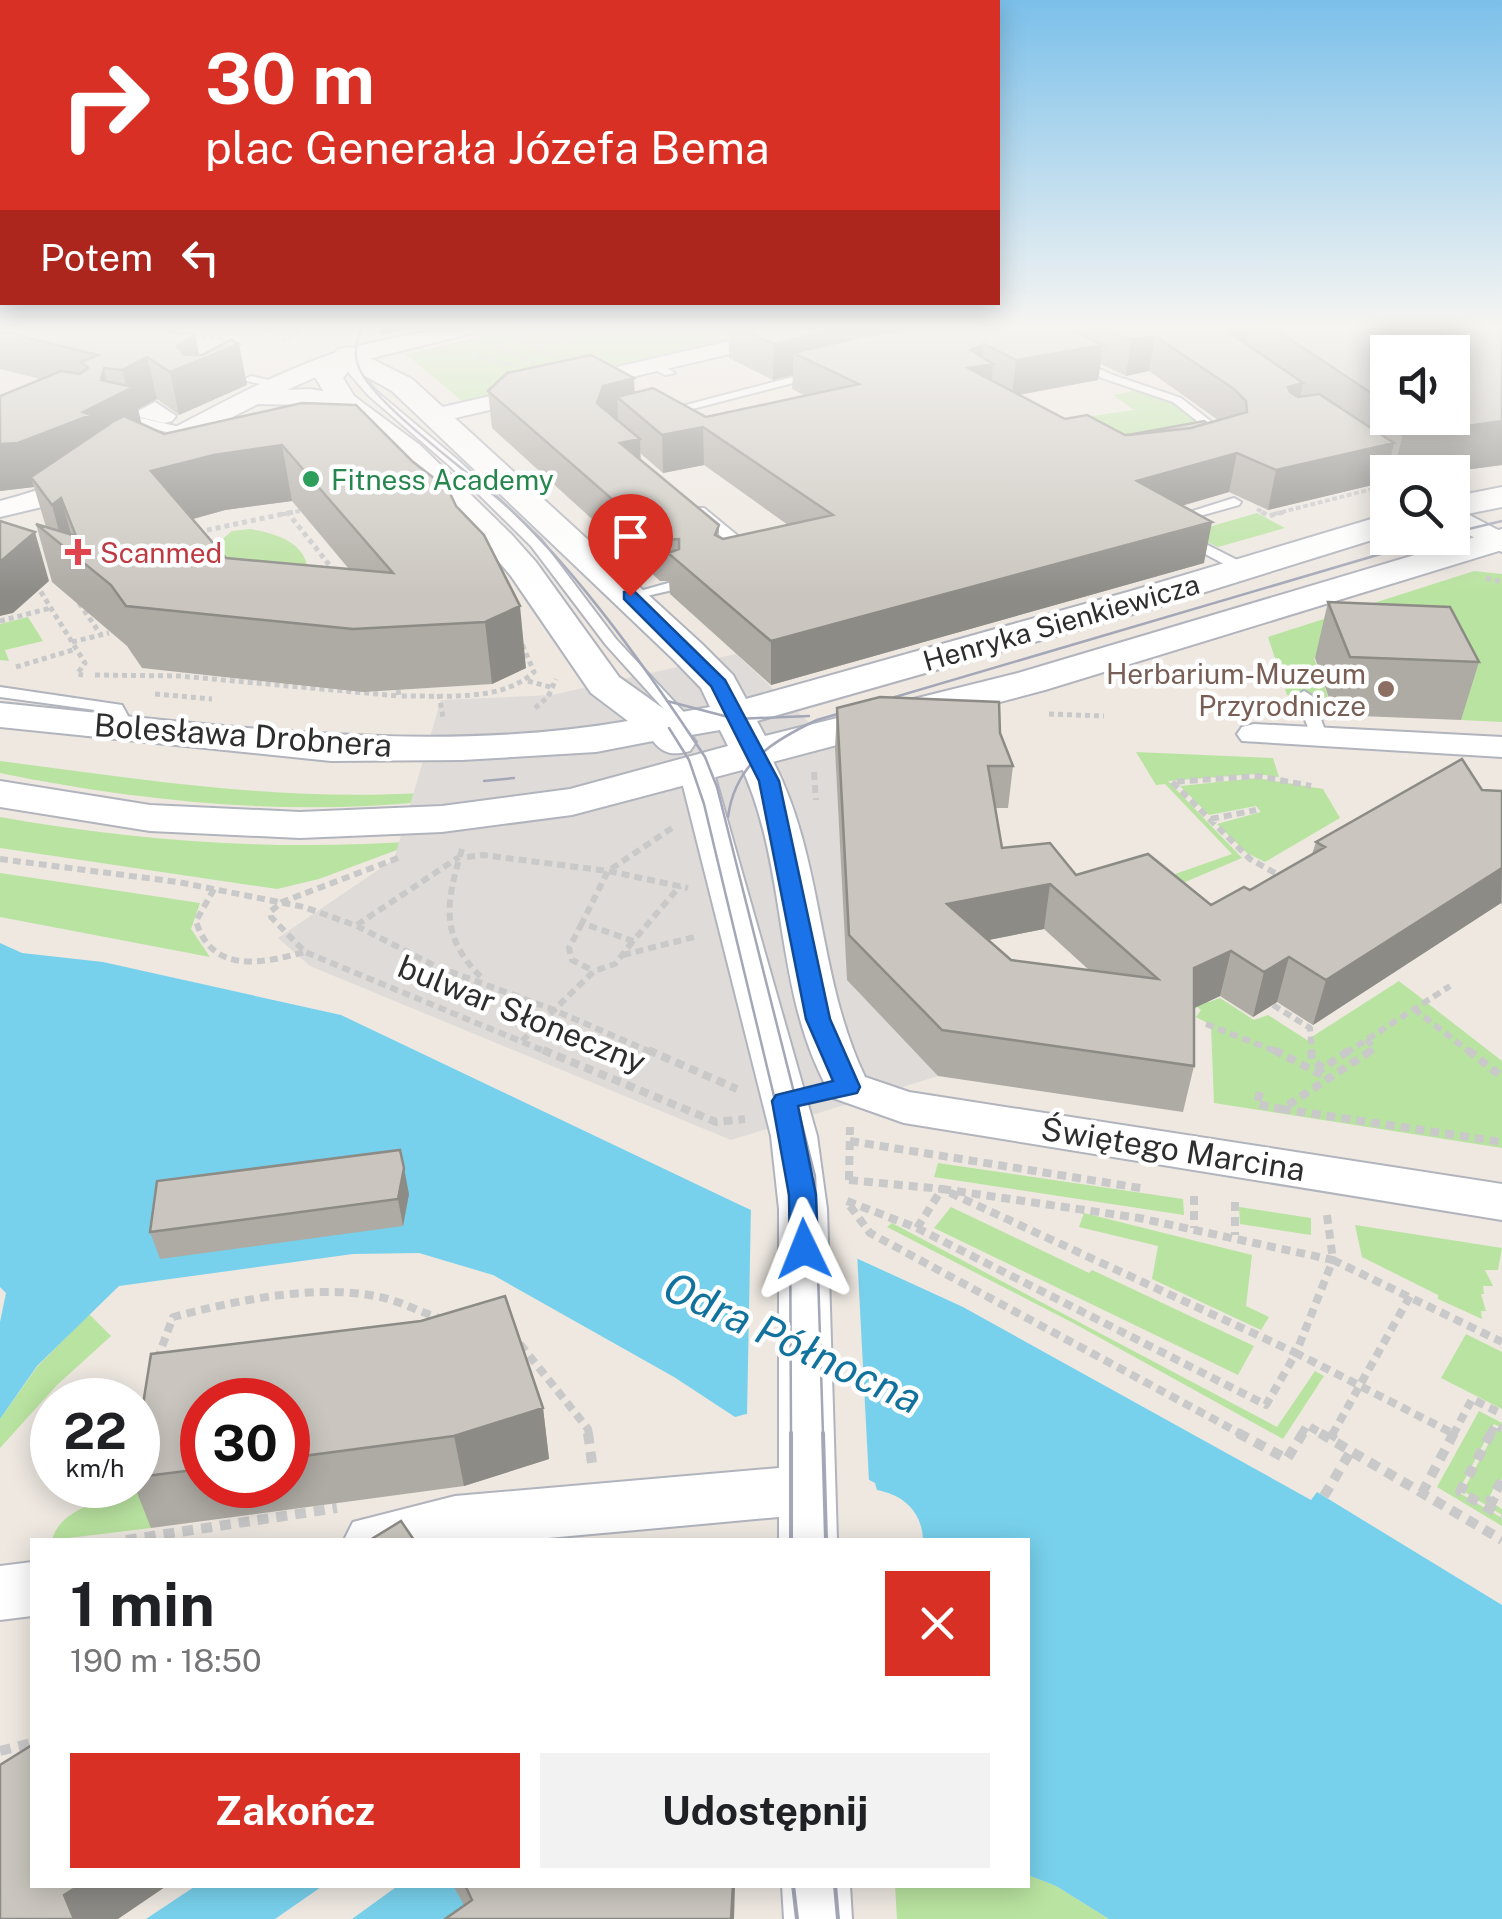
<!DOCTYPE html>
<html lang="pl">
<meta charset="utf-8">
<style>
:root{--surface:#fff;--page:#f2f2f2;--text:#202124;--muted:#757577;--accent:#d93025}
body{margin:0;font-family:"Public Sans",sans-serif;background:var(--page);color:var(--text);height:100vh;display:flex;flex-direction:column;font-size:38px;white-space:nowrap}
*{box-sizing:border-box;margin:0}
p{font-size:32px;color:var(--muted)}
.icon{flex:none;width:55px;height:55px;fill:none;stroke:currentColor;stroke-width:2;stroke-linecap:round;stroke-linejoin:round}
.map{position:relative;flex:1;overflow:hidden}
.drawer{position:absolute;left:30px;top:1538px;width:1000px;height:350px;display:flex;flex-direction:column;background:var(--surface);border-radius:0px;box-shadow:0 5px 25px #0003}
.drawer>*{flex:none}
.banner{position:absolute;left:0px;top:0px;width:1000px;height:305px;box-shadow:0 5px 25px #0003;background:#d93025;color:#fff;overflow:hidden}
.buttons{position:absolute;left:1370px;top:335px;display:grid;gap:20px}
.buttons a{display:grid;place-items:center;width:100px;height:100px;border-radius:0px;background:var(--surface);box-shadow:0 5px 25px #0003;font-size:50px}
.speed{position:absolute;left:30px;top:1378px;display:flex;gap:20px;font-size:50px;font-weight:700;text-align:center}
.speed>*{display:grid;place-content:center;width:130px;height:130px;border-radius:50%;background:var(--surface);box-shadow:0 5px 25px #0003;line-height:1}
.speed small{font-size:25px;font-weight:400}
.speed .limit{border:15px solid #d22;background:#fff;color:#111}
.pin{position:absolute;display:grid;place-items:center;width:85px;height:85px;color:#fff;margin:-102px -42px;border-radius:50% 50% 50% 0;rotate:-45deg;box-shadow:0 0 10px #0007}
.pin .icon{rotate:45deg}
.me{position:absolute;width:110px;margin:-55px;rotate:358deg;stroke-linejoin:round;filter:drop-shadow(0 0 8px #0008)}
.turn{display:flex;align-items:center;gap:35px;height:210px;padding:0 40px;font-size:45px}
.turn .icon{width:130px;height:130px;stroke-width:2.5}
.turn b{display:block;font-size:70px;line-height:85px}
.then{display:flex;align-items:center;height:95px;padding:0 40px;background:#0003;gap:20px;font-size:38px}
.round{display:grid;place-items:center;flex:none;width:105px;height:105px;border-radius:0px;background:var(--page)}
.head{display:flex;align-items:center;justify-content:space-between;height:170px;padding:0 40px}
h1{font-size:60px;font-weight:700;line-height:75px}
.action{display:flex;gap:20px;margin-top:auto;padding:20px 40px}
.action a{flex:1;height:115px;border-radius:0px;background:var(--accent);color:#fff;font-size:40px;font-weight:700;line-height:115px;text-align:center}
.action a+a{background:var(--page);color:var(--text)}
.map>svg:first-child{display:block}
.green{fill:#b9e3a0}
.plaza{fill:#dfdbd8}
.water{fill:#78d1ec}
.pier{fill:#eee8e1}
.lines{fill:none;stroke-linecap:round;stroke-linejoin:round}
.service-casing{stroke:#b1b4bd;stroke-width:4}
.minor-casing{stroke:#b1b4bd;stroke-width:4}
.tertiary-casing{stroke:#b1b4bd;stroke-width:4}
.path-far4{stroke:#c9c9c9;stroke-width:4;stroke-dasharray:5 2.5;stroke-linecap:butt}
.path-far3{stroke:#c9c9c9;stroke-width:5;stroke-dasharray:5 4;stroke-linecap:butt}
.path-far2{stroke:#c9c9c9;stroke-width:6;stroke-dasharray:8 5;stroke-linecap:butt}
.path-far1{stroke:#c9c9c9;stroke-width:8;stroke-dasharray:9 6;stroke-linecap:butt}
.path{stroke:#c9c9c9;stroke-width:10;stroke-dasharray:11 8;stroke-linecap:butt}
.service{fill:#fff;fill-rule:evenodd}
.minor{fill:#fff;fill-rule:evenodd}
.tertiary{fill:#fff;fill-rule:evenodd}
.tram-far1{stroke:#a3a7b7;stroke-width:2.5}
.tram{stroke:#a3a7b7;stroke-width:4}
.wall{fill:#aeaaa4;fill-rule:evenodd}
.shaded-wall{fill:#8d8b86}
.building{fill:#cac6bf;stroke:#8d8b86;stroke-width:2.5;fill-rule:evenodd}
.route{fill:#1a73e8;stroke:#114b97;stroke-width:2.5}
.leisure-dot{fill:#2e9e5b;stroke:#fff;stroke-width:4}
.health-dot{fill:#e0444e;stroke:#fff;stroke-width:4}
.education-dot{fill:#8d6e63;stroke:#fff;stroke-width:4}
.labels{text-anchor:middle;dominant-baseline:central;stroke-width:9;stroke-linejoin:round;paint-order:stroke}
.far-leisure-label{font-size:28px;fill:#27864d;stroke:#fff;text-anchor:start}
.far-health-label{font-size:28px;fill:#be3a42;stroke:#fff;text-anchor:start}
.far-street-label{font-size:28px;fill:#2e2e2e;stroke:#fff}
.far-education-label{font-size:28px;fill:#785e54;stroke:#fff;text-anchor:end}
.street-label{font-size:32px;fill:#2e2e2e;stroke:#fff}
.near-water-label{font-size:42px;font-style:italic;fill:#12729e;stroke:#fff}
</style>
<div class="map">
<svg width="1502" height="1919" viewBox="0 0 1502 1919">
<rect width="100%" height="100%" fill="#eee8e1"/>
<!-- green -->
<path class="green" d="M527 326H789L463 402 406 354Z
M1128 387 1165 397 1205 426 1128 438 1078 418 1134 410 1113 395 1133 391Z
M1257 513 1285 528 1218 547 1188 533Z
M250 529C274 533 305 541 308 570L235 568 220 552 219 542 232 531Z
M1474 571 1502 574V722L1461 720 1429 653 1399 662 1314 658 1335 715 1326 714 1319 696 1287 695 1268 637Z
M28 617 43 641 5 650 9 661 0 660V624Z
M1136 752 1273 758 1279 777 1256 774 1168 781 1242 858 1159 893 1127 891 1232 854 1165 784 1156 785Z
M0 761C147 780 273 801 423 793V802C283 816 137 801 0 773Z
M1257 778 1323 789 1340 818 1265 862 1247 853 1217 824 1261 812 1256 806 1209 815 1180 786Z
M0 817C140 842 279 851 421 841L319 879 277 889 0 848Z
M0 873 200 903 191 929 210 957 0 917Z
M1399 981 1502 1061V1148L1214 1103 1211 1025 1196 1017 1201 1010 1189 1001V988L1209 1002 1220 998 1254 1020 1268 1015 1307 1040Z
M938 1163 1183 1199 1184 1215 934 1177Z
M951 1207 1089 1273 1092 1270 1254 1346 1238 1375 934 1228Z
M1239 1207 1311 1218V1235L1240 1224Z
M1084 1213 1252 1255 1246 1306 1269 1317 1261 1330 1152 1279 1158 1246 1079 1227Z
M892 1223 1277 1427 1315 1371 1324 1376 1283 1439 1075 1324 887 1227Z
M1355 1225 1502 1248 1498 1270H1485L1493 1286H1483L1484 1294H1481L1486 1311H1481L1482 1319 1438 1299V1295L1362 1257Z
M89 1314 111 1336 57 1385 0 1448V1419L37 1367Z
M1466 1334 1502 1352V1409L1441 1378Z
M169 1404 151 1528 52 1540C60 1508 98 1508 117 1485H138Z
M1479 1411 1502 1423V1428L1494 1424 1458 1492 1502 1518V1526L1437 1487Z
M1497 1428 1502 1431V1480L1498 1479 1488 1500 1502 1509V1515L1463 1491Z
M1028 1875 1056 1886 1109 1919H897L895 1885H1028Z"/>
<!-- plaza -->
<path class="plaza" d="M736 654 835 747 841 860 938 1076 731 1140 310 966 278 938 394 859 441 700 552 695Z"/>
<!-- water -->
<path class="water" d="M0 943 22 953 103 962 341 1015 738 1204 963 1307 1311 1500 1317 1492 1502 1605V1919H1109L1056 1886 1028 1875V1540H923C922 1511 903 1495 877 1490L875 1483 746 1414 735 1417 674 1377 493 1275 419 1253 353 1254 119 1286 37 1366 0 1419V1322L6 1293 0 1287Z
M197 1885H324L275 1919H146Z
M399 1885H601L475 1919H352Z"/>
<!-- pier -->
<path class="pier" d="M751 1205 857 1252 869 1481 747 1415Z"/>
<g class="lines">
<!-- service casing -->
<g class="service-casing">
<path id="service" d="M344 353H352L360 372 376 391 459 461 541 540 616 639 693 722V728H681L606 645 531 546 451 467 368 395 349 373Z
M1075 357 1110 374 1181 398 1235 440 1225 443 1173 402 1102 378 1071 362V358Z
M651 364H659L675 373 665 375 651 368Z
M816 371 820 372V376L665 416 659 412Z
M251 376 282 383 284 385 278 388 247 381 245 379Z
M119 413 184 428 186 431 180 435 115 420V414Z
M1234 498 1241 502 1239 505 1171 524 1164 520Z
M694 508H704L755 550V556H745L694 514Z
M1184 533 1249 566 1251 569 1239 572 1179 540 1177 537Z
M672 582 677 583V589L629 600 622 596Z
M0 687 122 705 135 729 127 734 121 733 110 712 0 697Z
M1304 691 1312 696 1328 738 1326 742 1320 743 1312 738 1296 696Z"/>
</g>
<!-- minor casing -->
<g class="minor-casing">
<path id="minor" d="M451 326H488L485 330 340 366 287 390 310 389 351 396 355 401 351 406 258 404 67 501 0 517V501C111 474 214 397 323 357 363 342 409 336 451 326Z
M796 326H834L824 332 434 423 422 416 434 409Z
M155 402 176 416 172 421 164 423 140 417 136 412Z
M1452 506 1502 532V552L1452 526Z
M1254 724 1502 737V757L1242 741 1237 734 1242 727Z
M751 742 763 745 768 752C825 853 815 973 865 1077L909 1092 1502 1184V1220L904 1123 833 1098C769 992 792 860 734 752L739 745Z
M696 760 708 763 713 770 817 1136 827 1209 837 1540H779V1517L526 1540H344L353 1522 455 1496 779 1468V1209L771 1136 679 770 684 763Z
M32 1562V1616L0 1620V1566Z
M782 1885H850L852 1919H784Z"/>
</g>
<!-- tertiary casing -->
<g class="tertiary-casing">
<path id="tertiary" d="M348 347 412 379 702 644 733 675 746 699 1131 591 1388 514V535L1157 607 757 721 765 736 1018 673 1502 529V550L1045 690 572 815 442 832 300 838 150 831 0 807V781L150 805 300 812 442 806 570 789 728 746 720 730 691 735 696 742 690 751C674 755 664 755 653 741L596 752 462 760 331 761 0 727V703C207 723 421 757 628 721L591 693 511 576 488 549 398 459 333 407 315 377 338 349ZM351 368 392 391 674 660 701 688 710 707 671 714 619 677 536 562 512 535 420 445 354 396 343 378Z
M1502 487V507L1452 517V497Z"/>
</g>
<!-- path-far4 -->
<path class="path-far4" d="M251 326 301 333 284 341 272 331
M641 326 661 335
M172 330 190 326
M173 330 190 337 223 338 230 348
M523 333 552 326
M513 335 559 359
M503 338 523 333 511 327
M496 344 534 363
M534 345 613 326
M477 357 519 366
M1257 509 1266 514
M288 513 300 511
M281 514H289
M1274 514 1384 486"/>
<!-- path-far3 -->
<path class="path-far3" d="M1262 512 1268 516 1284 512
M288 513 294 512
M198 532 288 513 335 572
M1486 578 1502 582
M36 584 85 663 77 674 83 675
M79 603 101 635
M0 621 51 608
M72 642 109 633
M16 667 76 649
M95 675 180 676 399 696
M528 681 554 688
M398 690 399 696C441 695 501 703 534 672L522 644
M155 694 212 699
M439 694 443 718
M535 708 548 697 556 679
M1049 714 1104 716"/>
<!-- path-far2 -->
<path class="path-far2" d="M814 772 816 800
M1211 819 1256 810
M672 828 608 871 582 923 633 941 680 886
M462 849C446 903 439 936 482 978
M467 857 483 855 608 871 688 888
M398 858 282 902 270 912 271 917 305 952 549 1053
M0 859 178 882 304 907 357 926 435 966 554 1010 653 1053
M1275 873 1250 859 1172 782 1258 776 1311 786
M214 889 196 921C212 974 261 964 304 952
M582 923 569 948 572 960 594 971
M357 925 459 857
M623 955 698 936
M1273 1005 1310 1028 1312 1053
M1414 1009 1471 1053
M1206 1024 1280 1053
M1367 1039 1374 1049 1368 1053
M522 1041 594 971 615 964 633 941
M1346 1053 1450 986"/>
<!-- path-far1 -->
<path class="path-far1" d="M543 1050 716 1122 745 1119
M648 1050 737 1089
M1274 1050 1328 1078
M1311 1050 1312 1060 1323 1068 1350 1050
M1468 1050 1502 1077
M1260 1092 1257 1104 1282 1109 1372 1050
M1282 1109 1502 1142
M850 1141 1146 1189
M849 1180 942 1189
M849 1180 850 1127
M942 1189 1139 1218 1333 1260 1296 1353Z
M1194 1196V1228
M847 1201 917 1228 1266 1405 1296 1353 1452 1433
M1235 1202V1235
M850 1206 870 1233 1243 1435
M1327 1215 1333 1260 1502 1342
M917 1228 942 1189
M520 1344 588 1429 589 1435
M157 1360 173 1317C235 1301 311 1284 375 1296 399 1300 419 1312 442 1319
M1301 1435 1307 1425 1324 1435
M1332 1435 1410 1296
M1453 1435 1472 1399 1502 1414
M1490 1435 1495 1425 1502 1429"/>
<!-- path -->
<path class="path" d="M588 1433 592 1463
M1238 1433 1287 1459 1303 1433
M1320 1433 1502 1540
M1491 1433 1460 1492 1502 1516
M1330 1439 1334 1433
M1502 1481 1490 1500 1502 1507
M1422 1493 1454 1433
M1324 1496 1351 1451
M126 1540 337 1508
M0 1751 32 1743"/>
<!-- service -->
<use href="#service" class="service"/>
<!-- minor -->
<use href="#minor" class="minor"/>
<!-- tertiary -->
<use href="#tertiary" class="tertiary"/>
<!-- tram-far1 -->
<path class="tram-far1" d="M362 326C357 342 352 354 360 370 378 408 476 477 511 510 582 577 651 675 705 757L717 787 815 1176 823 1435
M1452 533 1502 521
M667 701 736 719 809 716
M669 728 689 760 704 804 784 1138 790 1206 791 1435
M484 781 514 778
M728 817C735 764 772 741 817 720L1435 538"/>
<!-- tram -->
<path class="tram" d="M791 1433V1540
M823 1433 826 1540
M793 1885 797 1919
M835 1885 838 1919"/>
</g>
<!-- wall -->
<path class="wall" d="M0 326 195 335 199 355 239 344 247 385 179 415 157 399 138 409 141 424 164 434 302 403 526 668 492 684 363 692 142 668 127 646 52 582 36 524 46 527 34 487 0 491V396L40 379 0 369ZM292 501 349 569 226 558 193 519 225 510Z
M729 326H1502V465L1449 472H1393L1395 463 1390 459 1385 482 1268 510 1229 492 1182 506 1204 563 771 685 670 594 669 581H660L492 428 488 391 635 393 706 417 806 396 792 389 793 375 773 380 729 358ZM1388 352 1452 418H1388ZM1101 364 1126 376 1149 371 1218 420 1207 423 1125 435 1065 419 1019 395 1098 380ZM640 453 663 473 704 465 788 525 723 539 719 537V525L641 460Z
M1328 602 1479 662 1461 720 1335 715 1315 658Z
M837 708 1000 733 1013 766 1008 808H995L1002 848 1076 875 1211 905 1250 890 1312 854 1316 842 1482 790 1502 791V905L1501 903 1313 1025 1277 1002 1253 1017 1220 996 1194 1008V1066L1183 1112 938 1076 847 980 835 749ZM1044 929 1089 970 1011 960 988 940Z
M409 1194 403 1226 160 1259 150 1232Z
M505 1296 543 1408 549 1459 464 1486 151 1528 134 1485H138V1436L151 1354 421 1321ZM202 1400H288V1485H202Z
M453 1885H735L464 1905Z"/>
<!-- shaded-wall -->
<path class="shaded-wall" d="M379 326H422L380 335Z
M849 326H1055L793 353V375L773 380 774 344Z
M1231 326H1249L1246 342 1228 344Z
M195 335 200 360 239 344 247 385 179 415 170 372 177 346Z
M1155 336 1149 371 1126 376 1131 340Z
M984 344 982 365 993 364 990 400 965 404 971 350Z
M1103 345 1098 380 1012 396 1016 360Z
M147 357 157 399 138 409 143 430 31 477 34 487 0 491V444L83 412 101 380 104 368 111 398 127 390 122 370Z
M634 378 636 413 617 397 618 419 605 422 597 403 603 386Z
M1303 383 1295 420 1288 387Z
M1502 421V465L1449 472H1393L1403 435Z
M703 427 704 465 663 473 662 435Z
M640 439 641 478 620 443Z
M1394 443 1385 482 1268 510 1276 470Z
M282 445 292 501 225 510 164 527 151 471 214 455Z
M1237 453 1229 492 1131 520 1137 481Z
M61 498 77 555 63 546 52 505Z
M1212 522 1204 563 771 685V641Z
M35 532 49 581 13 613 0 616V562Z
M520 606 526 668 492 684 485 622Z
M1502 868 1501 903 1313 1025 1326 980Z
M1050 884 1044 929 943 949 947 904Z
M1231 951 1220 996 1184 1013 1194 968Z
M1289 957 1277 1002 1253 1017 1264 972Z
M404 1168 409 1194 403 1226 398 1199Z
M543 1408 549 1459 464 1486 454 1436Z
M80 1885H168L118 1919H74L64 1895Z
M733 1885H735L734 1919H731Z"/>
<!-- building -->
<path class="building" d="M0 326H140L195 335 177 346 184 355H202L231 340 239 344 170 372 147 357 122 370 104 368 101 380 133 387 83 412 91 415 18 443 0 444V396L61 371 80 374 88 368 81 362 98 355 0 331Z
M735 326H849L774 344Z
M932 326H1063L1103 345 1016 360 984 344 971 350 993 364 968 368 1065 419 1087 415 1125 435 1191 428 1247 412 1246 401 1234 389 1155 336 1131 340 1100 326H1220L1303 383 1288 387 1290 392 1298 397 1319 394 1394 443 1276 470 1237 453 1137 481 1212 522 771 641 668 553 679 549V539L659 540 488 391 507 373 591 355 634 378 603 386 597 403 640 439 620 443 719 525 715 535 723 539 833 515 703 427 662 435 617 397 653 388 706 417 859 384 793 353 861 337Z
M1270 326H1502V421L1403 435V430L1417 429 1416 423 1407 418H1452V352H1388V404Z
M302 403 356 405 412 461 448 489 456 506 484 535 520 606 485 622 353 629 126 606 111 585 36 524 76 536 61 498 52 505 31 477 108 425H105L124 416 164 434ZM282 445 393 573 226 558 151 471 214 455Z
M1204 421 1207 423 1191 428 1128 435Z
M0 521 35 532 0 562Z
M1328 602 1450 607 1479 662 1350 657Z
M880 697 999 702 1000 733 1013 766H988L1002 848 1050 843 1076 875 1148 854 1211 905 1244 887 1250 890 1325 847 1316 842 1462 759 1482 790 1502 791V868L1326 980 1289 957 1264 972 1231 951 1194 968V1066L942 1030 849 935 837 708ZM1050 884 1158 979 1011 960 947 904Z
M400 1150 404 1168 398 1199 150 1232 157 1181Z
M505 1296 543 1408 454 1436 288 1458V1400H202V1469L138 1477V1436L151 1354 421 1321Z
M401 1521 414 1540H370Z
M32 1745V1885H80L64 1895 74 1919H0V1765Z
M465 1885H733L731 1919H445L472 1900Z"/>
<!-- sky -->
<linearGradient id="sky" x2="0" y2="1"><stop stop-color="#7bc0ea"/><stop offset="0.55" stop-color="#f7f5f2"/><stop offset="1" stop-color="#f7f5f2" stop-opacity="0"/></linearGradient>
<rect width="1502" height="595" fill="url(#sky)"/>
<!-- route -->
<path class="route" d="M624 592H635L725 680 779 781 830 1019 860 1087 857 1093 798 1106 816 1195 818 1249 814 1257 804 1260 794 1257 790 1249 789 1195 772 1101 776 1095 833 1081 806 1019 759 781 711 686 624 599Z"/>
<!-- markers -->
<circle class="leisure-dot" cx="311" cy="479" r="10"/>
<path class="health-dot" d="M73 537h10v10h10v10h-10v10h-10v-10h-10v-10h10z"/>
<circle class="education-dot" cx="1386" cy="689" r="10"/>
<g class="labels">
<!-- far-leisure labels -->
<g class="far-leisure-label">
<text x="331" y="479">Fitness Academy</text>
</g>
<!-- far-health labels -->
<g class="far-health-label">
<text x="100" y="552">Scanmed</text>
</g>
<!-- far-street labels -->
<g class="far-street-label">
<text transform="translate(1061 622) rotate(-16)">Henryka Sienkiewicza</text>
</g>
<!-- far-education labels -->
<g class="far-education-label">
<text x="1366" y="673">Herbarium-Muzeum<tspan x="1366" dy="32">Przyrodnicze</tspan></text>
</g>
<!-- street labels -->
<g class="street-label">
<text transform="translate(243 735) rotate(4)">Bolesława Drobnera</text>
<text transform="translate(522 1014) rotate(22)">bulwar Słoneczny</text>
<text transform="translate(1173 1149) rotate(9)">Świętego Marcina</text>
</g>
<!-- near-water labels -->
<g class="near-water-label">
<text transform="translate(793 1342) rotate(25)">Odra Północna</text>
</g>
</g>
</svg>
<div class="buttons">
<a><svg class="icon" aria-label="sound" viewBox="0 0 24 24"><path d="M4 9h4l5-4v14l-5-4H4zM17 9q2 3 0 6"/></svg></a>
<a><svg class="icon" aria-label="search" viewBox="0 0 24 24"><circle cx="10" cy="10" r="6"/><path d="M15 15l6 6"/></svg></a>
</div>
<div class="speed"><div>22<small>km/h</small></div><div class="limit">30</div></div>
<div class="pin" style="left:630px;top:596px;background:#d93025"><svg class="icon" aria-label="arrive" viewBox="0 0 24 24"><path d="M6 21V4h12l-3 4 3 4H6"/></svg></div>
<svg class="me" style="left:804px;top:1249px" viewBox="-20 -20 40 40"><path d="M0-17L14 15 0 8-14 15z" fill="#1a73e8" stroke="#fff" stroke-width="4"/></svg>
<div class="banner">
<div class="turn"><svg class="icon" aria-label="right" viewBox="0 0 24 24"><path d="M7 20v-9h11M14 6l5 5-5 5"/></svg><div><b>30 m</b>plac Generała Józefa Bema</div></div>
<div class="then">Potem<svg class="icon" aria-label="left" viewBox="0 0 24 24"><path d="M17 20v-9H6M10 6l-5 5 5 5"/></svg></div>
</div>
<section class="drawer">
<div class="head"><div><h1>1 min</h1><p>190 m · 18:50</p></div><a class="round" style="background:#d93025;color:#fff"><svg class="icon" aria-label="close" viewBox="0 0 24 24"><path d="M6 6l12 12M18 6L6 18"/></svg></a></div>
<div class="action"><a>Zakończ</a><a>Udostępnij</a></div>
</section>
</div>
